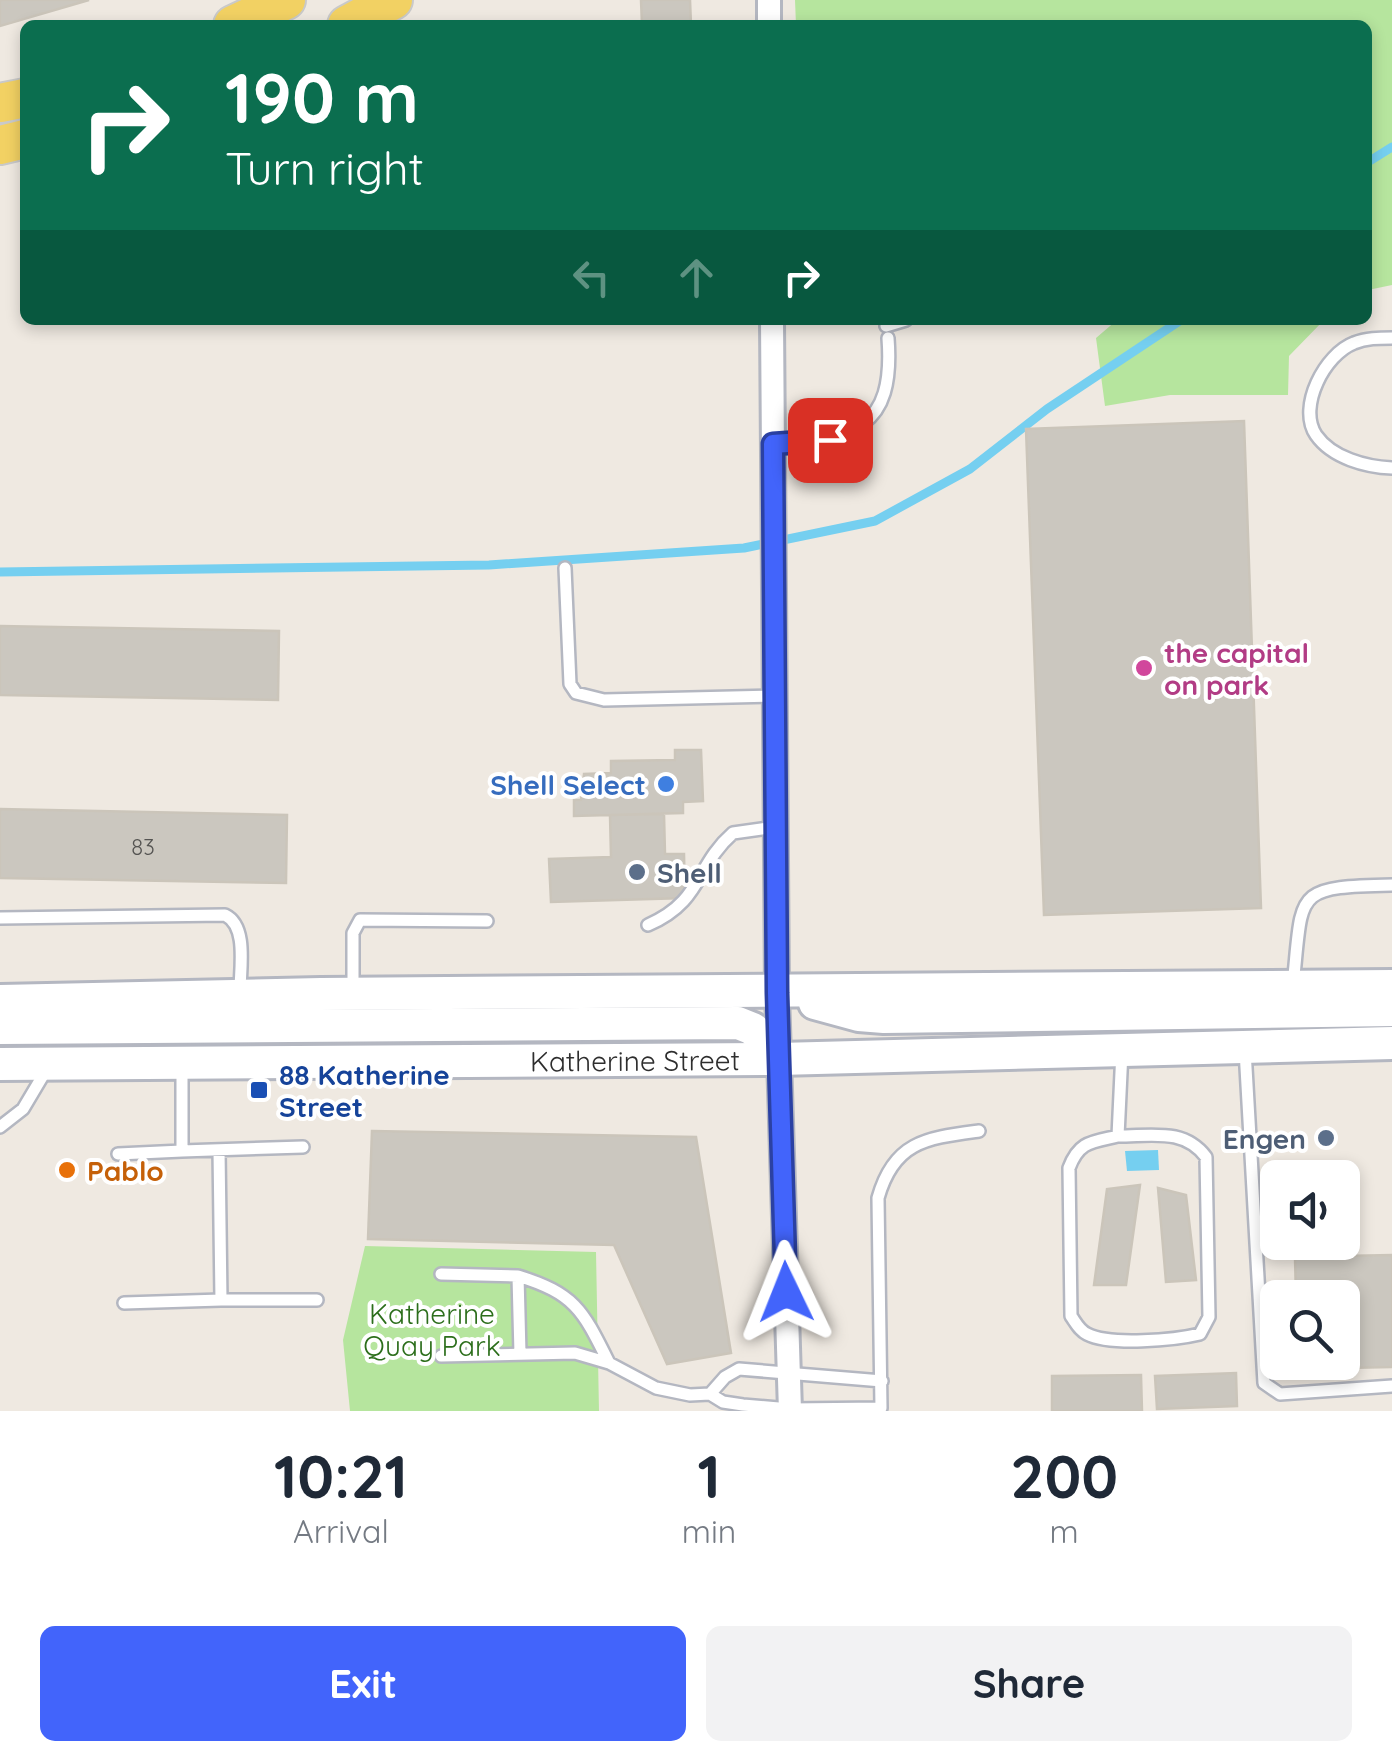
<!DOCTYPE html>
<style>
:root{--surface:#fff;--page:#f2f2f3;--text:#1f2937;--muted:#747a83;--accent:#4264fb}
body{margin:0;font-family:Quicksand,sans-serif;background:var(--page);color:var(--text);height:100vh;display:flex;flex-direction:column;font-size:38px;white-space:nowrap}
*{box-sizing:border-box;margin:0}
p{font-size:32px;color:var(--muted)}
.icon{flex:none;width:55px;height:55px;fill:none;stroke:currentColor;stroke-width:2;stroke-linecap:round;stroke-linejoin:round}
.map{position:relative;height:1411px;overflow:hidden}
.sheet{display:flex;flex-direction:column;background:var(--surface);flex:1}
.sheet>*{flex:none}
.hud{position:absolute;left:20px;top:20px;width:1352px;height:305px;border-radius:15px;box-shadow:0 5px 15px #0003;background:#0b6e4f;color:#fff;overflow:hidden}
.controls{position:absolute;left:1260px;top:1160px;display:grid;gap:20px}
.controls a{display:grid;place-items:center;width:100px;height:100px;border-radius:15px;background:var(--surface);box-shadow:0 5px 15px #0003;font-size:50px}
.pin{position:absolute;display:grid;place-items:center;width:85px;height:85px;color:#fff;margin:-42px;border-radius:20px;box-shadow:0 5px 15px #0006}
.me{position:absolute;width:110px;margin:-55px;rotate:358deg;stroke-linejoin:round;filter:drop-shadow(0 0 8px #0008)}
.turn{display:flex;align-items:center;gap:35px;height:210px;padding:0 40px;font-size:45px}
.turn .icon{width:130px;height:130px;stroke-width:2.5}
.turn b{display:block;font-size:70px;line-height:85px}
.lanes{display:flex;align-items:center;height:95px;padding:0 40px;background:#0003;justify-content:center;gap:50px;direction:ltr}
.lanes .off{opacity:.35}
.eta{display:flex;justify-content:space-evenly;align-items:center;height:170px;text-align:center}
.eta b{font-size:60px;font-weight:700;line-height:70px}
.button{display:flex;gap:20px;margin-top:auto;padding:20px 40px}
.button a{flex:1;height:115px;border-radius:15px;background:var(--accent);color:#fff;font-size:40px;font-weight:700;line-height:115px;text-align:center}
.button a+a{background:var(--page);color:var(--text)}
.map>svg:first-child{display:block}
.green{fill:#b6e59e}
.water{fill:#75cff0}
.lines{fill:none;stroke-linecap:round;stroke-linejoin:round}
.stream{stroke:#75cff0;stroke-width:9}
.building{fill:#cbc7bf;stroke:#cbc5ba;stroke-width:2.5}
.service-casing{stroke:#b4b7c1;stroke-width:16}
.minor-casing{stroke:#b4b7c1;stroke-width:28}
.secondary-casing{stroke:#b4b7c1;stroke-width:38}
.primary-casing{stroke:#c9c9c9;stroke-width:42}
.service{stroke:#fff;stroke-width:11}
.minor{stroke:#fff;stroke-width:22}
.secondary{stroke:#fff;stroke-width:32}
.primary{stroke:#f2d163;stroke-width:38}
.route-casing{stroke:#2b41a3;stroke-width:25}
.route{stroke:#4264fb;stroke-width:18}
.hotel-dot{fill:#d1479c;stroke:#fff;stroke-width:4}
.shop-dot{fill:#3f7fe0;stroke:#fff;stroke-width:4}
.service-dot{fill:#5c6f8a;stroke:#fff;stroke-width:4}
.transit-dot{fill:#1a4fb4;stroke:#fff;stroke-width:4}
.food-dot{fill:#e8710a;stroke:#fff;stroke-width:4}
.labels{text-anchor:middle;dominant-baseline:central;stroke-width:8;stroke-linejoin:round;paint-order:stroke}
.number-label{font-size:22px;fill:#555452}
.hotel-label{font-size:28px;font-weight:bold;fill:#b23c85;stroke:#fff;text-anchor:start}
.shop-label{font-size:28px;font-weight:bold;fill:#366cbe;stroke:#fff;text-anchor:end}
.service-label{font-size:28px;font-weight:bold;fill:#4e5e75;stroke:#fff;text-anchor:start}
.street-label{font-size:28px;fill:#2e2e2e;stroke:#fff}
.transit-label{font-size:28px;font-weight:bold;fill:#164399;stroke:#fff;text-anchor:start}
.food-label{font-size:28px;font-weight:bold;fill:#c56008;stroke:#fff;text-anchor:start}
.park-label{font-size:28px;fill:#2c6e1b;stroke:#fff}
</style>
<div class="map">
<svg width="1392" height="1411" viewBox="0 0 1392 1411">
<rect width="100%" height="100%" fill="#efe9e1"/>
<!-- green -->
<path class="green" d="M795 0H1392V285L1368 290V25H796Z
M1117 320H1324L1289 356 1288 395H1170L1105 406 1096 338Z
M365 1246 596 1252 599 1411H350L343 1340Z"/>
<!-- water -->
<path class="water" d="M1158 1150 1159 1170 1127 1171 1125 1151Z"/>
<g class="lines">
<!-- stream -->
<path class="stream" d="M1368 162 1392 147
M0 572 489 565 744 548 875 521 970 469 1047 409 1181 320"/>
</g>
<!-- building -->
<path class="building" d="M0 0H89L0 26Z
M641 0H690L691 25H642Z
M1244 421 1261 908 1044 915 1026 429Z
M0 626 279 631 278 700 0 695Z
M675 750H701L703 801 683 802V813L574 816V800H581L584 774 611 773V761L675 760Z
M0 809 287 815 286 883 0 878Z
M664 814 665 854H684L685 898 551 902 549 859 611 857 610 815Z
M372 1131 696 1137 731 1353 667 1364 614 1245 368 1239Z
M1140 1185 1126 1285H1094L1107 1189Z
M1158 1188 1186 1195 1196 1280 1166 1282Z
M1392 1255V1367L1346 1368 1342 1298H1296L1295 1257Z
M1236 1373 1237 1406 1157 1409 1155 1376Z
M1141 1375 1142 1411H1052V1376Z"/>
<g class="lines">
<!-- service casing -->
<g class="service-casing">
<path id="service" d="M886 326 906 320
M1392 338C1379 338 1366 338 1354 343 1325 354 1297 407 1316 435 1332 458 1366 467 1392 468
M773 444C853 438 895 431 888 338
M565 568 570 684 576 693 604 700 773 696
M0 918 225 915C248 926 240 968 240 991
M648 925C703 901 695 866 733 833L776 827
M1293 985C1303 891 1292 887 1392 885
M353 990V933L360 920 487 921
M1245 1050 1264 1383 1280 1394 1392 1386
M182 1065V1151L303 1147
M0 1127 23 1109 48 1067
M1118 1136C1092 1142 1079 1141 1069 1168L1071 1316C1076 1323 1079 1330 1087 1334 1110 1346 1175 1340 1200 1334L1209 1317 1206 1157C1184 1128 1153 1136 1118 1136L1122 1051
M219 1150 221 1300H317
M118 1154 182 1151
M441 1274 518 1276 520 1354
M518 1276C576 1294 583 1311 609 1363
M124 1303 221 1300
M441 1356 575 1353 609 1363 656 1388 690 1395 710 1394 723 1402 743 1405 790 1409 881 1408 878 1198C894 1141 927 1138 979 1131
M710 1394 725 1377 739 1369 882 1381"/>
</g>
<!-- minor casing -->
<g class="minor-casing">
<path id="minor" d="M769 0V25
M772 320 777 993 790 1411"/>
</g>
<!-- secondary casing -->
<g class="secondary-casing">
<g id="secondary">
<path d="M0 1001 321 994 1392 986"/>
<path d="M815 1003 859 1015 884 1017 1392 1010"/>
<path d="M0 1028 738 1023 753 1029 779 1059"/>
<path id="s1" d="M0 1064 779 1059 1392 1043"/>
</g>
</g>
<!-- primary casing -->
<g class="primary-casing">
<path id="primary" d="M233 25 286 0
M347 25 393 0
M0 103 25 98
M0 145 25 139"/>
</g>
<!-- service -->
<use href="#service" class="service"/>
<!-- minor -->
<use href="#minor" class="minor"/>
<!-- secondary -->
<use href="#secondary" class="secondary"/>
<!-- primary -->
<use href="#primary" class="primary"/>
</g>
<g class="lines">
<!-- route casing -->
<g class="route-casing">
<path id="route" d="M786 1292 777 993 773 444 830 440"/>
</g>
<!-- route -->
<use href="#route" class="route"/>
</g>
<!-- markers -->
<circle class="hotel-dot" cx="1144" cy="668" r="10"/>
<circle class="shop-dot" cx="666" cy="784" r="10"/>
<g class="service-dot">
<circle cx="637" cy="872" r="10"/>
<circle cx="1326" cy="1138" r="10"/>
</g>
<rect class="transit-dot" x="249" y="1080" width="20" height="20" rx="5"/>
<circle class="food-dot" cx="67" cy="1170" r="10"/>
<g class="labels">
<!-- number labels -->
<g class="number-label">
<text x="143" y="847">83</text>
</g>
<!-- hotel labels -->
<g class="hotel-label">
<text x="1164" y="652">the capital<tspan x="1164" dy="32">on park</tspan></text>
</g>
<!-- shop labels -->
<g class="shop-label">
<text x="646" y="784">Shell Select</text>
</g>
<!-- service labels -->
<g class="service-label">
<text x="657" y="872">Shell</text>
<text x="1306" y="1138" text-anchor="end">Engen</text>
</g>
<!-- street labels -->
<g class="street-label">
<text stroke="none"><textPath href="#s1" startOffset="635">Katherine Street</textPath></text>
</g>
<!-- transit labels -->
<g class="transit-label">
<text x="279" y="1074">88 Katherine<tspan x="279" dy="32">Street</tspan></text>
</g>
<!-- food labels -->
<g class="food-label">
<text x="87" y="1170">Pablo</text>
</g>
<!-- park labels -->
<g class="park-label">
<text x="432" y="1313">Katherine<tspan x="432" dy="32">Quay Park</tspan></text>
</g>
</g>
</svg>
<div class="controls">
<a><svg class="icon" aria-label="sound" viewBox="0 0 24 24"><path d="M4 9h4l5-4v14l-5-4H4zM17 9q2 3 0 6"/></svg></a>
<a><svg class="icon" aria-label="search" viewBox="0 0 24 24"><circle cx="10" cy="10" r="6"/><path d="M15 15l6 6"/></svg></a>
</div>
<div class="pin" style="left:830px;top:440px;background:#d93025"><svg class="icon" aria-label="arrive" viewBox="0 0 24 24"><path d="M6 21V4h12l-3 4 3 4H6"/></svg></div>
<svg class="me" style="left:786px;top:1292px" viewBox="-20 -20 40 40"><path d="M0-17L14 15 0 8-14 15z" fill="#4264fb" stroke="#fff" stroke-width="4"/></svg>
<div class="hud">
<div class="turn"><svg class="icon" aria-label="right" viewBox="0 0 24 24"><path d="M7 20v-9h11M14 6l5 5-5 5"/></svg><div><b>190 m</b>Turn right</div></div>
<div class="lanes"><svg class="icon off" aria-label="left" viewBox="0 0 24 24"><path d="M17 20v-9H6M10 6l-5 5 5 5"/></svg><svg class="icon off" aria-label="ahead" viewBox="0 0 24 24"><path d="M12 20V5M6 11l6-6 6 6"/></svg><svg class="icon" aria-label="right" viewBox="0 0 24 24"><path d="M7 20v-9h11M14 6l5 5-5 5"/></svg></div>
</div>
</div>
<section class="sheet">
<div class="eta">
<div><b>10:21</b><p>Arrival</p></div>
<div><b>1</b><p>min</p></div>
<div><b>200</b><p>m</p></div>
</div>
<div class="button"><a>Exit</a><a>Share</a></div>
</section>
